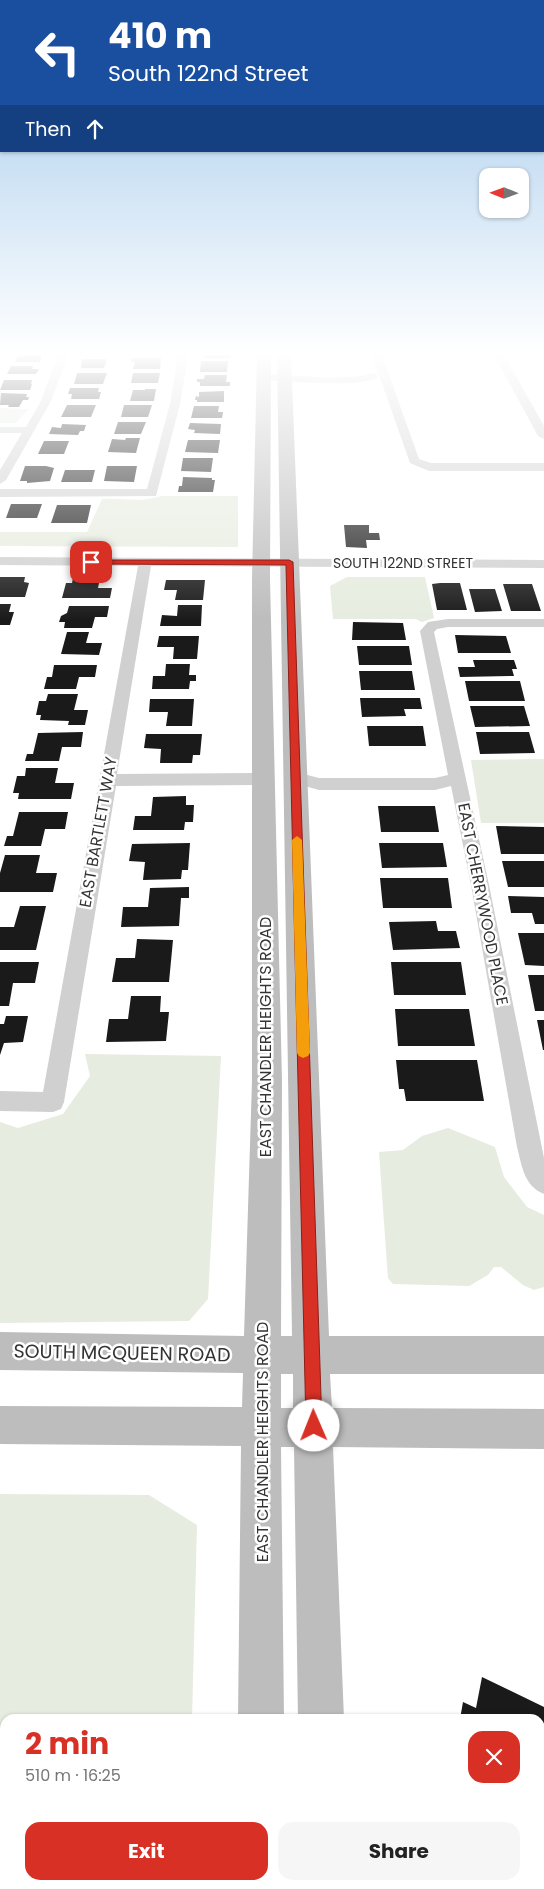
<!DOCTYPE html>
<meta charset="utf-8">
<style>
:root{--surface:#fff;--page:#f6f6f6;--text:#222;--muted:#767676;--accent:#d93025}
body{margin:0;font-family:Poppins,sans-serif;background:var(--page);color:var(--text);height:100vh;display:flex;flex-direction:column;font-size:19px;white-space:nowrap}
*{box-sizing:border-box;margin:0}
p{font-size:16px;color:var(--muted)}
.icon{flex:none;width:28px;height:28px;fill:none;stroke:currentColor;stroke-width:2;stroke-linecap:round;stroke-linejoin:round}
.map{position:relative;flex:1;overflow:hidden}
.sheet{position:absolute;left:0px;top:1714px;width:545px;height:176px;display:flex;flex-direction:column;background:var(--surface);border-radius:15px 15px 0 0;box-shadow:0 1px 4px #0004}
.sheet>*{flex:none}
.guide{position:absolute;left:0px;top:0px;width:545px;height:152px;box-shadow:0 1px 4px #0004;background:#1a4fa0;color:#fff;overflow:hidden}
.needle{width:32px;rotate:271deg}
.controls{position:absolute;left:479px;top:168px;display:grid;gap:10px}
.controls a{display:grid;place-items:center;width:50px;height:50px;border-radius:10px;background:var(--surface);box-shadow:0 1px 4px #0004;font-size:25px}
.pin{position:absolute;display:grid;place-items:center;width:42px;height:42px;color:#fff;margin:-21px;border-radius:10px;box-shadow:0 2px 8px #0006}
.me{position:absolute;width:55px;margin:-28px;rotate:359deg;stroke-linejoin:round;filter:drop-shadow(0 0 4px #0008)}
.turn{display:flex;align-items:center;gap:18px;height:105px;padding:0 25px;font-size:22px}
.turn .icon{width:65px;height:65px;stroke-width:2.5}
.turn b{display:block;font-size:35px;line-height:42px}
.then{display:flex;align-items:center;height:48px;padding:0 25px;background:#0003;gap:10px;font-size:19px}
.round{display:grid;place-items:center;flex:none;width:52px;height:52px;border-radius:15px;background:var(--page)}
.headline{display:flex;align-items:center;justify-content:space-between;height:85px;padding:0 25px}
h1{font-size:30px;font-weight:700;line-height:38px;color:var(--accent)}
.button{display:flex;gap:10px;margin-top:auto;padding:10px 25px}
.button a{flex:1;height:58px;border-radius:15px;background:var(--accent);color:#fff;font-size:20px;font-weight:700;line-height:58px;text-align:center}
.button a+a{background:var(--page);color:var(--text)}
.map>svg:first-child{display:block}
.green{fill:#e6ecdf}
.building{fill:#1a1a1a}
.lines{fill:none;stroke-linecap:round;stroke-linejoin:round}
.minor{fill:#d0d0d0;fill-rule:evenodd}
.secondary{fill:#bdbdbd;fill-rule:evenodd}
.route{fill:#d93025;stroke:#8d1f18}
.slow{fill:#f59e0b}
.labels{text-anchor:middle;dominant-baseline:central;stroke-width:5;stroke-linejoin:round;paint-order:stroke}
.far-street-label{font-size:14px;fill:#333;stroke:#fff}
.street-label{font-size:16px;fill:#333;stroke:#fff}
.near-street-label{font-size:19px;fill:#333;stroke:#fff}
</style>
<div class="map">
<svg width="544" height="1889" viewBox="0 0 544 1889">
<rect width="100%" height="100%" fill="#fff"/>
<!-- green -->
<path class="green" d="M0 408 29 409 15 423H0Z
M161 496H238V547L0 546V532H87L102 499C125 498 138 503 161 496Z
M347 577H425L434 618 422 622 416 619H333L330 586Z
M544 759V823H481L471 760Z
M85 1054 221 1056 208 1299 189 1321 0 1323V1122L18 1128 63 1114 90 1076Z
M448 1128 495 1147 504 1177 527 1207 544 1215V1287L534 1290 523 1285 501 1267H494L488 1275 469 1286 393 1284 388 1278 379 1152 403 1150 422 1136Z
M0 1494 149 1495 197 1525 192 1719H5V1885H187V1889H0Z"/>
<!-- building -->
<path class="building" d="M18 355H42L40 362H15Z
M204 355H231L230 358H203Z
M132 358H161L160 369H133L135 362H131Z
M82 359H107L104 368H81Z
M201 361H228L227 372H200Z
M11 366H33L32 369H39L36 374H7Z
M77 373H107L103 384H74Z
M133 373H160L158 383H131Z
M205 375H227L226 382H230V386H200V382H197V379H204Z
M4 380H32L31 384H32L30 390H0Z
M70 388H99L98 392H101L99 399H71L72 394H68Z
M145 389H156L154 401H130L133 390H145Z
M224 391V402H197V400H195L196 396 199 397V392Z
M1 393 27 394 26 397H29L28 400H23L19 407H8L9 405H0Z
M67 405H96L91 417H61Z
M124 405H152L148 417H121Z
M194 406H219L218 412H223L222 418H191Z
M118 422H146L141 434H114Z
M190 423 221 424 220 434 194 433 195 430 188 429Z
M62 424 86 425 84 431H80L78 435 49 434 52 427 61 428Z
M126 438H140L136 453 108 452 112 439 125 440Z
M188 440H220L218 453 185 452Z
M44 441H69L64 454H38Z
M183 458H213L211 472 181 471Z
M25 466H46L54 468 50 481 27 483V481H20Z
M107 466H137L134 482 104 481Z
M65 470H95L92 482H61Z
M183 477 212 478V480H215L213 492H178L179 486H182Z
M11 504H42L37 518H6Z
M57 505H91L87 523H51Z
M344 525H369V533H379L380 540H366L367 548 346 547Z
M0 577H25L24 582 29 583 25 597H0Z
M73 578H100L98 588H112L110 598H62L66 583H72Z
M166 580H205L203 600H175L177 590H164Z
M440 583H460L467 610H437L432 584Z
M503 584H532L541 611H511Z
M469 589H495L502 611 475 612Z
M0 604H11L9 612H14L10 625H0Z
M178 605H202L201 626H160L162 615 177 616Z
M69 606H109L107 617H95L92 628H64L65 622H59L61 616 67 613Z
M353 622 403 623 406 640H352Z
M67 632H89L86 643H102L99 655 61 654Z
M455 635 506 636 511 653H458Z
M159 636H199L197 659H173L174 647H157Z
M357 646H409L412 665H359Z
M473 660H514L517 669H512L514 676 460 677 458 667H475Z
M166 664H190L189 675H196V681H190L189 689H152L153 676H165Z
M54 665H97L95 677H79L76 689H44L47 677H52Z
M359 671H412L415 690H361Z
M465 681H520L525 701H469Z
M48 694H78L74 710H88L85 725H68L69 721 40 720 41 715H36L39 701H46Z
M360 698H420L422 709H404L406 716 362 717Z
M150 699H194L192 726H166L168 712H149Z
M470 706H524L530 726 475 727Z
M367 726H423L426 746H369Z
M83 732 81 747H62L59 761H25L27 754H33L38 733Z
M476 732H529L535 753 480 754Z
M146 734H202L200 755H193L192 763H160L161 749 144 748Z
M26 768H58L55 783H74L71 799H18L19 793H13L17 776H25Z
M186 796V805H194L193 822H185L184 830H133L135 816H151L153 797Z
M378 806H435L439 832H381Z
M19 812H68L65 829H45L41 846H4L7 836H13Z
M496 826 544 827V854H501Z
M190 843 188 870H182L181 879 143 880 145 862 129 861 132 844Z
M379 843H443L447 867 382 868Z
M5 855H40L36 873H57L53 892H0V873Z
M502 861H544V887H508Z
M380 878H448L452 908H383Z
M189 887V898H181L179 926 121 927 123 907H148L150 888Z
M508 896 544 897V924H535L532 913H511Z
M20 906H46L36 950H0V927H14Z
M436 921 438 931H456L460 948 393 950 389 922Z
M518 933H544V966L525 965Z
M137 939 173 940 169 982H112L116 958H135Z
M0 962H39L35 983H13L9 1006H0Z
M391 962H461L466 995H394Z
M528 975H544V1011H535Z
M131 996H161L160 1012H169L166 1041 106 1042 109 1019H128Z
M395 1009H469L475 1046H398Z
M6 1016H28L23 1042 4 1043 0 1055V1024H4Z
M537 1020H544V1050H543Z
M396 1060H477L484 1101H406L404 1089H399Z
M482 1677 544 1707V1756L540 1754V1719H460L463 1702 476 1708Z
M540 1857H544V1889H461V1885H540Z"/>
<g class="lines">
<!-- minor -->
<path class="minor" d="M58 355H68L51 401 6 480 0 484V470L22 433H0V427H26L41 401Z
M178 355H188L180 404 156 496 0 497V489H147L170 404Z
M372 355H382L419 459 431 463H544V471H429L410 463Z
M494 355H504L544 426V439L538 436Z
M374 373 379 376C366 389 286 381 264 380L259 377 264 374C300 375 339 382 374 373Z
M0 557 544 560V568L151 566 117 774 262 773 268 775 271 779 268 783 262 785 116 786 64 1102 61 1109 53 1112 0 1111V1091L43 1092 138 566 0 565Z
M448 619H544V627H448L437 629 434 632 489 885 544 1158V1194C524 1186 522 1166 517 1147L471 885 451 786 435 790H319L290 782 287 778 290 774 296 772 319 778H435L448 775 420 631 428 622Z"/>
<!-- secondary -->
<path class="secondary" d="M257 355H271L270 579 282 1081 281 1336H292L277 355H291L329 1336H544V1374H330L332 1408 544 1409V1449L333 1447 344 1719H298L294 1447H281L284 1719H238L241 1446 0 1444V1406L242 1407 243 1373 0 1370V1332L244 1336 252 1081V579ZM281 1374H293V1408H281Z
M235 1885H285V1889H235Z
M300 1885H350V1889H300Z"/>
</g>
<!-- sky -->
<linearGradient id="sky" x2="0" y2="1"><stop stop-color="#9ec6ea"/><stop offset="0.57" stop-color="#fff"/><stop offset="1" stop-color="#fff" stop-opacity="0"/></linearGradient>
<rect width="544" height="620" fill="url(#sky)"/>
<!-- route -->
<path class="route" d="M88 560H289L293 562 322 1426 319 1432 314 1434 308 1432 306 1426 286 565 91 564 87 562Z"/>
<!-- slow -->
<path class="slow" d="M297 836 302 840 310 1053 308 1056 303 1058 299 1056 297 1053 292 840Z"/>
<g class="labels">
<!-- far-street labels -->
<g class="far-street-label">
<text x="403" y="563">SOUTH 122ND STREET</text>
</g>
<!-- street labels -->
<g class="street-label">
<text transform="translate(98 832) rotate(-80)">EAST BARTLETT WAY</text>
<text transform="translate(483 904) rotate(79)">EAST CHERRYWOOD PLACE</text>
<text transform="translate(265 1037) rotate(-90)">EAST CHANDLER HEIGHTS ROAD</text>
<text transform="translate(262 1442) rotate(-90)">EAST CHANDLER HEIGHTS ROAD</text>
</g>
<!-- near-street labels -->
<g class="near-street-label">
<text transform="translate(122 1353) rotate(1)">SOUTH MCQUEEN ROAD</text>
</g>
</g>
</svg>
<div class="controls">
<a><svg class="needle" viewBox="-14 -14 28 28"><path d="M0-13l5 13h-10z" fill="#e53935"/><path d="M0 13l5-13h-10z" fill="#767676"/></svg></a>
</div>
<div class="pin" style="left:91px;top:562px;background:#d93025"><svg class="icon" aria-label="arrive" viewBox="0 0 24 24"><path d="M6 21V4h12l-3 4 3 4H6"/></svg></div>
<svg class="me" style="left:314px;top:1426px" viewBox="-20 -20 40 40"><circle r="19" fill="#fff"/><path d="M0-13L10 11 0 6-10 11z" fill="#d93025"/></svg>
<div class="guide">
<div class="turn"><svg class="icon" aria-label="left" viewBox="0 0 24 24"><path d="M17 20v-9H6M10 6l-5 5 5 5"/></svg><div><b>410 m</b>South 122nd Street</div></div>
<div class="then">Then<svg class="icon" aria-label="ahead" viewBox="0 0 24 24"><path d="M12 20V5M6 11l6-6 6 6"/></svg></div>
</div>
<section class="sheet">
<div class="headline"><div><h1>2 min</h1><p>510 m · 16:25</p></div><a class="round" style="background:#d93025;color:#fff"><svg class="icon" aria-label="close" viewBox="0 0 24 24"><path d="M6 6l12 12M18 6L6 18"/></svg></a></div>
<div class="button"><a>Exit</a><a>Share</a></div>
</section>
</div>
